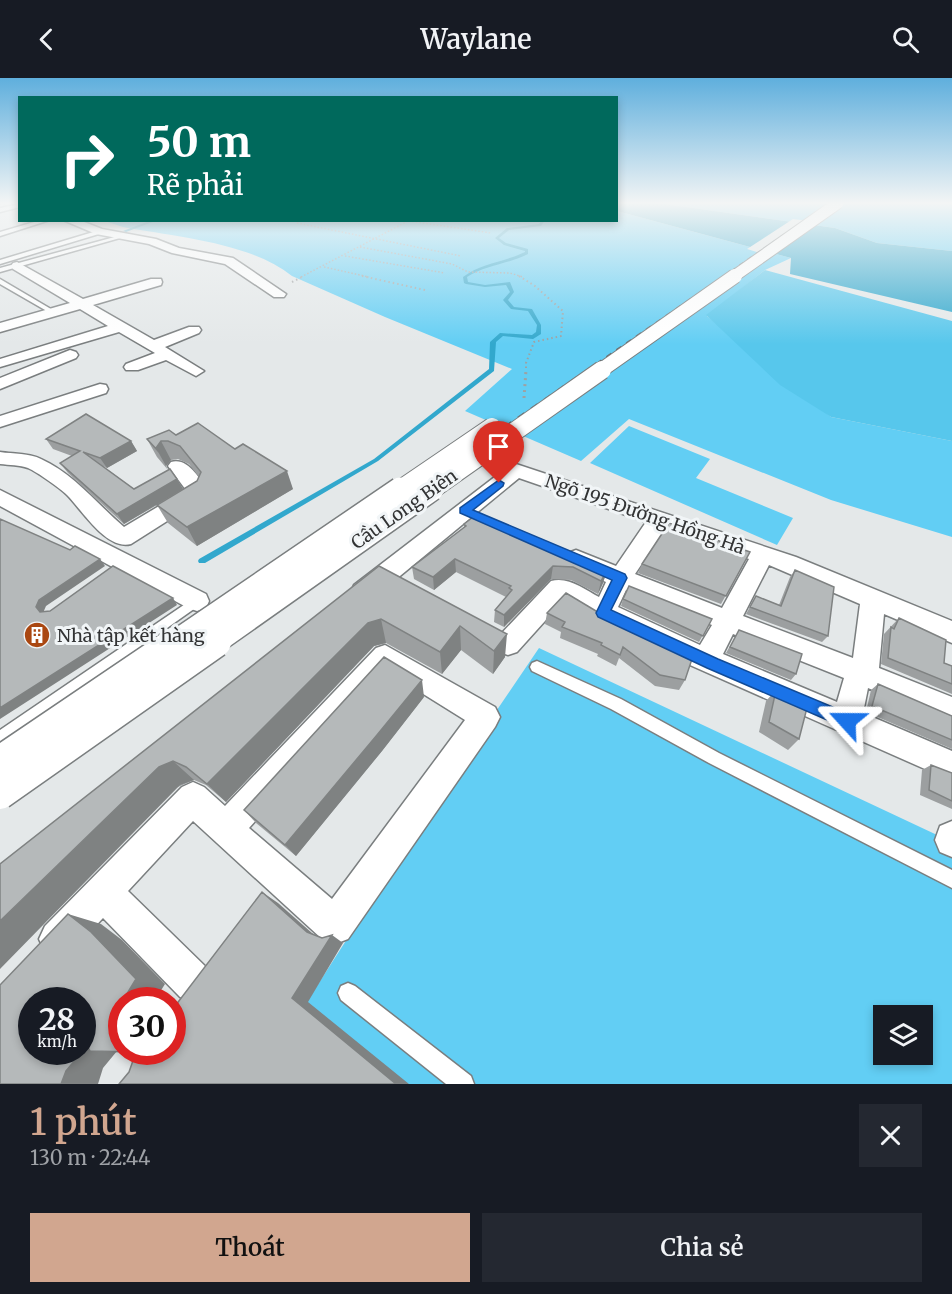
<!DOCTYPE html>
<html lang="vi">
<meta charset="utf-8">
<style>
:root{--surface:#171b24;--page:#242831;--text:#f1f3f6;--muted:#9ea1a6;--accent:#d1a68f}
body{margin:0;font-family:Merriweather,serif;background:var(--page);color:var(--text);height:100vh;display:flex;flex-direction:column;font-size:22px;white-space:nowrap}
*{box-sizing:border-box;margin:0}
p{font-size:20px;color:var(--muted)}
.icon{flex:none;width:33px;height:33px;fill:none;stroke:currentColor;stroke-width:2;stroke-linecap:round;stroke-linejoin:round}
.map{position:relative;height:1006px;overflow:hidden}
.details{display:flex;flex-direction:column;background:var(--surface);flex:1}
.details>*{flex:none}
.guide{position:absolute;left:18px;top:18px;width:600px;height:126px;border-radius:0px;box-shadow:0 3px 9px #0003;background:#00695c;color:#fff;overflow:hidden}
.tools{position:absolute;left:873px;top:927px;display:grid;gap:12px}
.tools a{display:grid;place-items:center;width:60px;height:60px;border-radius:0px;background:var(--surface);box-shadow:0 3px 9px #0003;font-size:30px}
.speed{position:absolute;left:18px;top:909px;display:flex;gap:12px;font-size:30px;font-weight:700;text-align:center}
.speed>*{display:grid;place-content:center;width:78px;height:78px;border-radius:50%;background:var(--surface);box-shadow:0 3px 9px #0003;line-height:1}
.speed small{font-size:15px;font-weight:400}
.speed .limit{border:9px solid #d22;background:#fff;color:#111}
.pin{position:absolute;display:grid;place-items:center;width:51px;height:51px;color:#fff;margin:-62px -26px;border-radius:50% 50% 50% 0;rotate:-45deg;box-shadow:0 0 6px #0007}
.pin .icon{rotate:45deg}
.me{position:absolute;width:66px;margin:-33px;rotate:294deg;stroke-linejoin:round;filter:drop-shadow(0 0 4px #0008)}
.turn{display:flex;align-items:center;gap:21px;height:126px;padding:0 30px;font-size:27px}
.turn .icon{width:78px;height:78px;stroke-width:2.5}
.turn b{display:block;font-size:42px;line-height:51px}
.round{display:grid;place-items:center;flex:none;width:63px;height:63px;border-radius:0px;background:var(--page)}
.head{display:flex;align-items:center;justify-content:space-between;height:102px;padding:0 30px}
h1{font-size:36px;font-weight:600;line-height:45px;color:var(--accent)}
.action{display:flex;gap:12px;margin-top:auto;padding:12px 30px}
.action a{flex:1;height:69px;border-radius:0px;background:var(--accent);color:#111;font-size:24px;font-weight:600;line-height:69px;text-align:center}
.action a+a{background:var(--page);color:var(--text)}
header{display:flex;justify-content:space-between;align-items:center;height:78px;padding:0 30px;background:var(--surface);font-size:27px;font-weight:600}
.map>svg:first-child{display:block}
.green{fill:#62cef4;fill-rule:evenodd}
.forest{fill:#57c7ec}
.water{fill:#32a8cd}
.pier{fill:#e4e8e9}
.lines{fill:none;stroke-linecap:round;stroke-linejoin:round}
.stream{fill:#32a8cd;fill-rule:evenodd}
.lane-casing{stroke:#7a7e7f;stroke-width:3}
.street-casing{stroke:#7a7e7f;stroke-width:3}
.path-far2{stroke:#9ea1a2;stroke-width:1.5;stroke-dasharray:1.5 2;stroke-linecap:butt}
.path-far1{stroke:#9ea1a2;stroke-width:2;stroke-dasharray:1.5 3;stroke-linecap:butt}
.path{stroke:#9ea1a2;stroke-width:3;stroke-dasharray:2 4;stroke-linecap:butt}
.lane{fill:#fff;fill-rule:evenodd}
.street{fill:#fff;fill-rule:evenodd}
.rail-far4{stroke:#6a6c6d;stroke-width:2;stroke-dasharray:5 5;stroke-linecap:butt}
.rail-far3{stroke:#6a6c6d;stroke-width:3;stroke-dasharray:6 6;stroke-linecap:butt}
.rail-far2{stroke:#6a6c6d;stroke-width:4;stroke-dasharray:8 8;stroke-linecap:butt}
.rail-far1{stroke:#6a6c6d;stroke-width:4.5;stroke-dasharray:10 10;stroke-linecap:butt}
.rail{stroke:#6a6c6d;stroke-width:5;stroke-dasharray:13 13;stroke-linecap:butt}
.street-bridge-far4-casing{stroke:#7a7e7f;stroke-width:13;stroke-linecap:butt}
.street-bridge-far3-casing{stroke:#7a7e7f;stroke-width:16;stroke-linecap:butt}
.street-bridge-far2-casing{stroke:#7a7e7f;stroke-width:20;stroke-linecap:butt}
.street-bridge-far1-casing{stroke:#7a7e7f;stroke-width:26;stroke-linecap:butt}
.street-bridge-casing{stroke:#7a7e7f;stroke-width:33;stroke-linecap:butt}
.street-bridge-far4{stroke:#fff;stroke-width:11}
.street-bridge-far3{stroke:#fff;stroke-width:14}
.street-bridge-far2{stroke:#fff;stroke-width:18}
.street-bridge-far1{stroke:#fff;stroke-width:23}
.street-bridge{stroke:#fff;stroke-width:30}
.wall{fill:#9c9fa0;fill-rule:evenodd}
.shaded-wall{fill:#7f8282}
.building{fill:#b5b9ba;stroke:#7f8282;stroke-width:1.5}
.route{fill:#1a73e8;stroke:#114b97;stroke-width:1.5}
.labels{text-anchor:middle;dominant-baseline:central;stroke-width:6;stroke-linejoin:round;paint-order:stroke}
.street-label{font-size:18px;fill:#323334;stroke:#f1f5f7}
.poi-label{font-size:18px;fill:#323334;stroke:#f1f5f7;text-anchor:start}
</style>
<header><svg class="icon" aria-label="back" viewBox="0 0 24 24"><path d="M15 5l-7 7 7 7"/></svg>Waylane<svg class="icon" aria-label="search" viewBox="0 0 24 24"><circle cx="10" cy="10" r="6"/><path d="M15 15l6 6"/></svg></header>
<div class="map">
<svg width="952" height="1006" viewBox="0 0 952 1006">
<rect width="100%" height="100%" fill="#e4e8e9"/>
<!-- green -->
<path class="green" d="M658 125H952V173L877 165 835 150Z
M617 133 791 180 765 192 707 238 831 339 952 363V459L831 422 629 341 581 383 465 333 512 291 385 239 292 198C249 164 176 159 123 149L105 143 616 142Z
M629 348 710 381 696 400 793 440 777 467 590 385Z
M539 570 952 764V1006H254L442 713ZM884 938H922V976H884Z"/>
<!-- forest -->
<path class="forest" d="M765 192 952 243V363L831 339 780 307 706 237Z"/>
<!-- water -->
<path class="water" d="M616 125H658L835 150 877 165 952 173V234L790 196 791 180 617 133Z"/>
<!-- pier -->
<path class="pier" d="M793 141 817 144 770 178 747 171Z"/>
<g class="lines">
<!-- stream -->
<path class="stream" d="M152 142H158L126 154 123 153Z
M542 142H545L541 148 509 152 499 160 506 165 528 171V176C509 186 486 187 467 199L468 204 485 207 510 204 514 214 508 222 514 229 532 231 541 247V256L533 261 503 258 496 264 494 293 378 383 205 485H199L198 483 199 481 374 381 489 291 490 264 500 255 532 257 536 254 537 247 528 233 511 231 503 222 510 214 506 207 485 209 466 206 464 205 463 199C481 185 505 184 525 174V173L504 167 495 160 507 150 539 146Z"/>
<!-- lane casing -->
<g class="lane-casing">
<path id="lane" d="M20 126V129L0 134V130Z
M41 142H50L0 158V154Z
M100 152 102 155 0 186V182Z
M122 157 127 158 0 194V190Z
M0 201 56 234 58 235 52 236 0 206Z
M197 518 201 520 203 523 201 526 0 668V652Z
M537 583 621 621 719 675 952 792V810L709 685 611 631 532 593 530 589 532 585Z
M348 905 355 908 471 998 474 1006H446L341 922 338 915 341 908Z"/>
</g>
<!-- street casing -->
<g class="street-casing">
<path id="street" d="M12 125H20V129Z
M63 142H79L102 151 156 161 179 170 233 180 286 216 284 219H274L225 186 172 175 149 166 96 156Z
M17 184 83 221 151 201H161L162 204 161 207 93 227 154 262 189 249H199L201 252 199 255 165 269 204 293 196 298 166 282 138 292H126L124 289 126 286 155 275 119 254 0 289V281L108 248 80 231 0 254V245L70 225 13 191 11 188 13 185Z
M70 272 76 274 78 277 76 280 0 311V300Z
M100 306 106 307 108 311 106 315 0 349V338Z
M0 374C13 376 30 375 41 381 74 396 97 426 124 449L186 412 168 388 171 384C188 379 200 401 208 414L205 419 131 466C107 473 82 432 67 417 60 410 37 394 28 390 20 387 9 387 0 386Z
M516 386 796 479 952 543V565L884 536 879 590 952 619V645L868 610 863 635 952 673V703L638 564 594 542 592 539 563 523 517 574 508 577 499 574 495 566 499 558 551 503C568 498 584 511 599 519L606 504 568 487 564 481 568 475 576 472 616 488 646 444 519 400 372 521 363 524 354 521 351 514 354 507 509 388ZM665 451 749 481 722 530 635 496ZM769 487 860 526 853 580 743 538ZM626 512 712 547 700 567 618 529ZM733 556 844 600 837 624 723 576Z
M0 412 206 516 209 523 206 530 197 533 188 530 0 428Z
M385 567 495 629 500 639 495 649 348 861 335 866 322 861 193 743 128 813 208 891 213 905 208 919 194 924 180 919 103 840 71 874 58 880 45 874 39 861 45 848 182 709 193 704 204 709 225 728 376 570ZM388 594 465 642 332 821 249 750Z
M952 743V779L940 774 935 762 940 748Z"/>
</g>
<!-- path-far2 -->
<path class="path-far2" d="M409 143 491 155
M297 145 461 178
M360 169 452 186 468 194 510 195 523 199
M345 178 445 195
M324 189 369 199
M301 199 410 142"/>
<!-- path-far1 -->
<path class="path-far1" d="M362 198 425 212
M519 198 535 208 563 233 561 258 534 264 526 285V293
M292 204 304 198"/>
<!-- path -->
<path class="path" d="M524 320 526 292"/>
<!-- lane -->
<use href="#lane" class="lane"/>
<!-- street -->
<use href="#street" class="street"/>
<!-- rail-far4 -->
<path class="rail-far4" d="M723 199 830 125"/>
<!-- rail-far3 -->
<path class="rail-far3" d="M587 293 725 198"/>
<!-- rail-far2 -->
<path class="rail-far2" d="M413 413 589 292"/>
<!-- rail-far1 -->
<path class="rail-far1" d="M193 565 416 411"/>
<!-- rail -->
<path class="rail" d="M0 698 195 564"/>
<!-- street-bridge-far4 casing -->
<g class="street-bridge-far4-casing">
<path id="street-bridge-far4" d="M733 199 838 125"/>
</g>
<!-- street-bridge-far3 casing -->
<g class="street-bridge-far3-casing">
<path id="street-bridge-far3" d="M600 293 735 198"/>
</g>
<!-- street-bridge-far2 casing -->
<g class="street-bridge-far2-casing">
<path id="street-bridge-far2" d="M398 413 492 349
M430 413 602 292"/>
</g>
<!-- street-bridge-far1 casing -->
<g class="street-bridge-far1-casing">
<path id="street-bridge-far1" d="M174 565 400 411
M214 565 432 411"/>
</g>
<!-- street-bridge casing -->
<g class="street-bridge-casing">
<path id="street-bridge" d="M0 683 176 564
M0 716 216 564"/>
</g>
<!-- street-bridge-far4 -->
<use href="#street-bridge-far4" class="street-bridge-far4"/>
<!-- street-bridge-far3 -->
<use href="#street-bridge-far3" class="street-bridge-far3"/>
<!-- street-bridge-far2 -->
<use href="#street-bridge-far2" class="street-bridge-far2"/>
<!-- street-bridge-far1 -->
<use href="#street-bridge-far1" class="street-bridge-far1"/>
<!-- street-bridge -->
<use href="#street-bridge" class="street-bridge"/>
</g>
<!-- wall -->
<path class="wall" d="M176 357 293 411 197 468 168 445 157 427 169 420 124 446 68 395 60 385 72 378 53 371 46 361 131 363 137 373 107 390 103 388 134 411 168 392 157 379 147 361ZM178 381 189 386 199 399 197 403 183 411 177 401 168 392 166 388 171 382Z
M464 446 607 492 603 505 598 516 571 502 551 501 504 549 494 544 495 532 506 519 456 494 434 512 414 501 412 489 464 449Z
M750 474 721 526 638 495 642 486Z
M379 488 505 579 493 596 461 572 442 596 386 565 374 568 226 724 206 707 194 702 0 786Z
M795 492 828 558 822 564 746 536 756 518 779 527 790 499Z
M566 515 685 602 679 612 655 608 619 580 616 588 597 578 598 576 560 560 561 554 545 546 547 535Z
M623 521 712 541 699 564 621 528Z
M899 540 944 585 952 588V616L881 586 884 556Z
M739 552 796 596 791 602 726 575Z
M878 606 952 638V671L866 634 871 612Z
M776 612 799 661 788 672 759 654 766 623Z
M424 619 382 673 296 778 256 745 244 732Z
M931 687 952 695V731L920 717 922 692Z"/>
<!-- shaded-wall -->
<path class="shaded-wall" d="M131 363 137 373 107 390 100 380Z
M161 363 171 382 166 388 156 370Z
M287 393 293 411 197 468 187 449Z
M177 401 183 411 124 446 117 436Z
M100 481 105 488 46 528 43 535 40 534 36 529 39 522Z
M455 481 456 494 434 512 433 499Z
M553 488 551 501 504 549V537Z
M607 492 603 505 598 516 601 503Z
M173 520 177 527 0 641V630Z
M381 541 386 565 374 568 226 724 207 706 368 545Z
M460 548 461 572 442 596 440 574Z
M507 556 505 579 493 596 494 573Z
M422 602 424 619 382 673 296 778 285 767Z
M173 683 194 702 180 707 0 891V843L159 689Z
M262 814 278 825 321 863 307 854Z
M68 836 101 846 122 862 165 906 155 922 125 919Z
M332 857 343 865 308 924 409 1006H396L292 920Z
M122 967 103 990 98 1006H61L66 993 87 968Z"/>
<!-- building -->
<path class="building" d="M86 336 131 363 100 380 83 374 134 411 170 391 177 401 117 436 60 385 80 373 46 361Z
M198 345 235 371 243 366 287 393 187 449 157 427 197 403 201 394 180 368 168 363H161L156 370 159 374 147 361 169 352 176 357Z
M477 436 607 492 601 503 573 489 553 488 504 537 495 532 512 512 509 510 511 508 455 481 433 499 412 489 466 448 464 446Z
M0 441 70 472 75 468 100 481 39 522 36 529 40 534 50 533 113 488 173 520 0 630Z
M669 445 750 474 726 518 642 486Z
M379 488 507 556 494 573 460 548 440 574 381 541 368 545 207 706 186 689 173 683 159 689 0 843V786Z
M795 492 834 509 828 558 750 529 756 518 781 528Z
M629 508 712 541 703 558 623 521Z
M566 515 596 533 693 578 685 602 660 597 623 569 620 577 601 567 602 565 562 549 565 544 547 535Z
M899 540 946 562 944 585 952 588V606L888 580 891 549 894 551Z
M739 552 802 576 796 596 730 569Z
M384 579 422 602 377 657 285 767 244 732Z
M878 606 952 638V662L872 628Z
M776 612 808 626 799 661 769 644Z
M931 687 952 695V723L929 712Z
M262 814 307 854 322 860 332 857 292 920 396 1006H119L129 994 136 974 90 973 87 968 82 973V922H32V974H82L66 993 61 1006H0V907L68 836 91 854 136 901 125 919 141 921V922H122V974H172V932Z"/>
<!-- sky -->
<linearGradient id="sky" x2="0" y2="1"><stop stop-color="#5fafdd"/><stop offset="0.47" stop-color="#f3f5f5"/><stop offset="1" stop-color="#f3f5f5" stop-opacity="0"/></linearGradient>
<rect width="952" height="266" fill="url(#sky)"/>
<!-- route -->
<path class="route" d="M499 402 504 405 503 408 473 432 625 496 627 500 611 532 718 581 852 637 855 643 852 648 847 650 841 648 707 590 598 539 596 535 612 502 460 435V430Z"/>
<!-- icons -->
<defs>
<g id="building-disc" transform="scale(1.35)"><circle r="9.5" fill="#aa4711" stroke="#f1f5f7"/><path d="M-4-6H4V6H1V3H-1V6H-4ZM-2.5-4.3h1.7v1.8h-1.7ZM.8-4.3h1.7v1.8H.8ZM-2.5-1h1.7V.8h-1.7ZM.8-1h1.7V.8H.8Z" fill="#fff"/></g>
</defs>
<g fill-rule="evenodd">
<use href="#building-disc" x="37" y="557"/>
</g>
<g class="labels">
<!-- street labels -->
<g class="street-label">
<text transform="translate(404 431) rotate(-35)">Cầu Long Biên</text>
<text transform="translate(645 436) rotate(19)">Ngõ 195 Đường Hồng Hà</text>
</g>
<!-- poi labels -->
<g class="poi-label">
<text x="57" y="557">Nhà tập kết hàng</text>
</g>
</g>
</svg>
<div class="tools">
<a><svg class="icon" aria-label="layers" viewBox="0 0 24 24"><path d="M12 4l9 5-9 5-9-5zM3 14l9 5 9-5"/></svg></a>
</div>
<div class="speed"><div>28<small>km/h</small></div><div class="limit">30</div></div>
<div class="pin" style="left:499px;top:405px;background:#d93025"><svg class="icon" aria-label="arrive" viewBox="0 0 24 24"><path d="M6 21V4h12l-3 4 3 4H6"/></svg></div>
<svg class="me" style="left:847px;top:643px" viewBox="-20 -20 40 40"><path d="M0-17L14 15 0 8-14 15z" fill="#1a73e8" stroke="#fff" stroke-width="4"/></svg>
<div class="guide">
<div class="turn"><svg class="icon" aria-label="right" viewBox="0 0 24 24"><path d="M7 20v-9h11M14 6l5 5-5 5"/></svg><div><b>50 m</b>Rẽ phải</div></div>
</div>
</div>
<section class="details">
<div class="head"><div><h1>1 phút</h1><p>130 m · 22:44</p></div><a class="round"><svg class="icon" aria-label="close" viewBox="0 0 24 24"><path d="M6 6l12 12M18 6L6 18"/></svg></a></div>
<div class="action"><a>Thoát</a><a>Chia sẻ</a></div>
</section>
